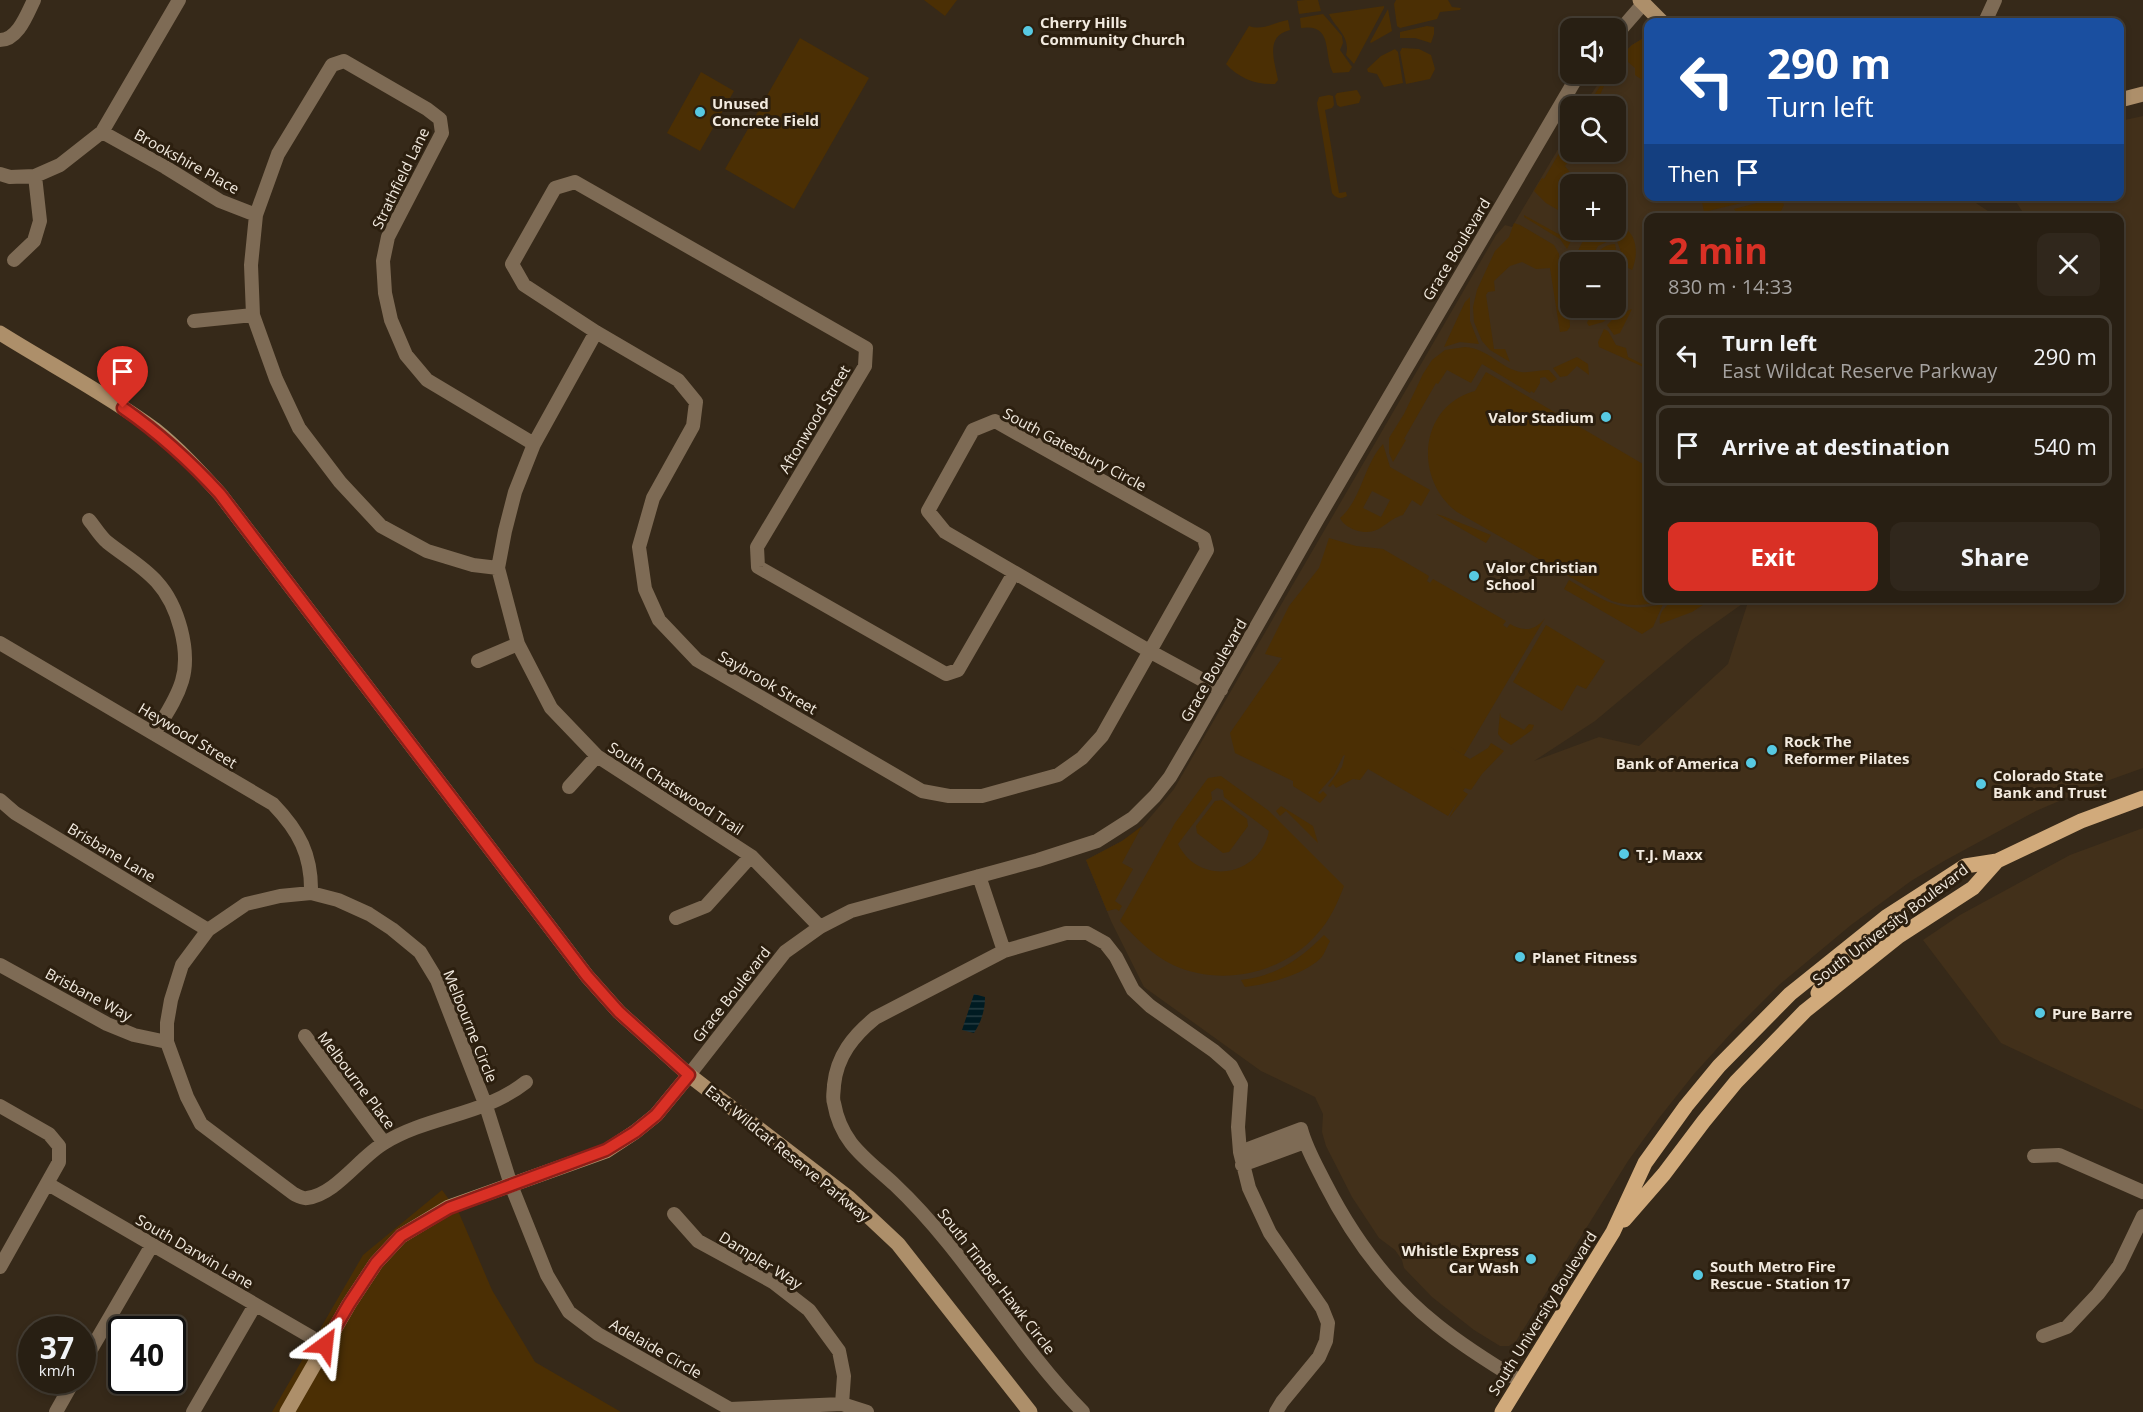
<!DOCTYPE html>
<meta charset="utf-8">
<style>
:root{--surface:#281f13;--page:#30271c;--text:#f1f3f6;--muted:#a5a2a0;--line:#443d33;--accent:#d93025}
body{margin:0;font-family:"Open Sans",sans-serif;background:var(--page);color:var(--text);height:100vh;display:flex;flex-direction:column;font-size:22px;white-space:nowrap}
*{box-sizing:border-box;margin:0}
p{font-size:20px;color:var(--muted)}
.icon{flex:none;width:33px;height:33px;fill:none;stroke:currentColor;stroke-width:2;stroke-linecap:round;stroke-linejoin:round}
.map{position:relative;flex:1;overflow:hidden}
.panel{position:absolute;left:1644px;top:213px;width:480px;height:390px;display:flex;flex-direction:column;background:var(--surface);border-radius:12px;box-shadow:0 3px 9px #0003,0 0 0 2px var(--line)}
.panel>*{flex:none}
.top-card{position:absolute;left:1644px;top:18px;width:480px;height:183px;border-radius:12px;box-shadow:0 3px 9px #0003,0 0 0 2px var(--line);background:#1a4fa0;color:#fff;overflow:hidden}
.tools{position:absolute;left:1560px;top:18px;display:grid;gap:12px}
.tools a{display:grid;place-items:center;width:66px;height:66px;border-radius:12px;background:var(--surface);box-shadow:0 3px 9px #0003,0 0 0 2px var(--line);font-size:30px}
.speed{position:absolute;left:18px;top:1316px;display:flex;gap:12px;font-size:30px;font-weight:700;text-align:center}
.speed>*{display:grid;place-content:center;width:78px;height:78px;border-radius:50%;background:var(--surface);box-shadow:0 3px 9px #0003,0 0 0 2px var(--line);line-height:1}
.speed small{font-size:15px;font-weight:400}
.speed .limit{border:3px solid #111;border-radius:9px;background:#fff;color:#111}
.pin{position:absolute;display:grid;place-items:center;width:51px;height:51px;color:#fff;margin:-62px -26px;border-radius:50% 50% 50% 0;rotate:-45deg;box-shadow:0 0 6px #0007}
.pin .icon{rotate:45deg}
.me{position:absolute;width:66px;margin:-33px;rotate:30deg;stroke-linejoin:round;filter:drop-shadow(0 0 4px #0008)}
.turn{display:flex;align-items:center;gap:21px;height:126px;padding:0 24px;font-size:27px}
.turn .icon{width:78px;height:78px;stroke-width:2.5}
.turn b{display:block;font-size:42px;line-height:51px}
.then{display:flex;align-items:center;height:57px;padding:0 24px;background:#0003;gap:12px;font-size:22px}
.round{display:grid;place-items:center;flex:none;width:63px;height:63px;border-radius:12px;background:var(--page)}
.overview{display:flex;align-items:center;justify-content:space-between;height:102px;padding:0 24px}
h1{font-size:36px;font-weight:700;line-height:45px;color:var(--accent)}
.primary-button{display:flex;gap:12px;margin-top:auto;padding:12px 24px}
.primary-button a{flex:1;height:69px;border-radius:12px;background:var(--accent);color:#fff;font-size:24px;font-weight:700;line-height:69px;text-align:center}
.primary-button a+a{background:var(--page);color:var(--text)}
ul{padding:0;list-style:none}
li{display:flex;align-items:center;gap:18px;height:81px;margin:0 12px 9px;padding:0 12px;border:3px solid var(--line);border-radius:12px}
li div{flex:1}
li b{display:block;font-size:22px}
li em{font-style:normal}
.map>svg:first-child{display:block}
.built{fill:#42301a;fill-rule:evenodd}
.green{fill:#4b2f04;fill-rule:evenodd}
.water{fill:url(#water-rules)}
.lines{fill:none;stroke-linecap:round;stroke-linejoin:round}
.street{stroke:#7e6b55;stroke-width:14}
.secondary{stroke:#ad8f6a;stroke-width:15}
.primary{stroke:#d1aa7b;stroke-width:15}
.route-casing{stroke:#8d1f18;stroke-width:15}
.route{stroke:#d93025;stroke-width:10}
.poi-dot{fill:#57c9e2;stroke:#2c1f0f;stroke-width:2}
.labels{text-anchor:middle;dominant-baseline:central;stroke-width:6;stroke-linejoin:round;paint-order:stroke}
.poi-label{font-size:15px;font-weight:bold;fill:#f2eadf;stroke:#2c1f0f;text-anchor:start}
.street-label{font-size:15px;fill:#f2eadf;stroke:#2c1f0f}
</style>
<div class="map">
<svg width="2143" height="1412" viewBox="0 0 2143 1412">
<defs>
<pattern id="water-rules" width="6" height="5" patternUnits="userSpaceOnUse" patternTransform="scale(1.5)"><rect width="6" height="5" fill="#001b22"/><path d="M0 2.5h6" fill="none" stroke="#263c42"/></pattern>
</defs>
<rect width="100%" height="100%" fill="#362919"/>
<!-- built -->
<path class="built" d="M1642 39 1648 40V196L1967 197 1997 217 1648 218V598H2120V218L2018 217 2022 211 2013 197 2120 196V121L2143 116V768L2101 783 2036 811 1944 861 1911 881 1851 925 1779 985 1733 1031 1694 1074 1659 1118 1628 1161 1516 1341 1509 1346H1500L1474 1330 1432 1297 1404 1268 1402 1260 1395 1250 1379 1238 1352 1197 1326 1146 1322 1132 1323 1114 1315 1097 1261 1071 1144 987 1111 921 1086 860 1122 841 1142 827 1174 789 1496 235 1505 225 1512 227 1570 129V152H1616V106H1583L1605 74H1616V61L1632 45ZM1570 184H1616V230H1570ZM1570 262H1616V308H1570ZM1749 599 1728 664 1639 746 1599 737 1534 761 1595 721 1693 639Z
M2143 828V1110L2001 1043 1923 940 1960 915 2070 855Z"/>
<!-- green -->
<path class="green" d="M924 0H957L945 16Z
M1305 0H1318L1321 11 1299 14 1297 1Z
M1396 0H1448L1452 7 1461 8 1460 10 1440 12 1437 19 1400 28 1397 26 1394 4Z
M1384 6V8L1354 64 1346 55C1351 36 1335 28 1329 14Z
M1388 9 1392 31 1371 43 1370 42Z
M1323 14 1342 36 1343 43 1340 50 1352 67 1349 72 1333 73C1323 54 1334 23 1301 28L1300 18Z
M1288 20 1290 30C1264 36 1275 62 1278 80L1275 84C1255 85 1239 78 1226 64L1249 26C1263 31 1275 22 1288 20Z
M1427 26 1434 27V34L1431 43 1415 38H1400V32Z
M800 38 869 78 794 209 725 169Z
M1642 39 1648 40V84L1635 75V68L1628 62 1620 75 1604 86 1595 106H1587L1608 74H1616V61L1632 45Z
M1402 48 1419 49 1431 55 1435 69 1430 79 1406 84 1400 52Z
M1395 49 1398 52 1403 83 1384 87 1377 74 1368 72 1367 69 1381 56Z
M701 72 734 91 700 151 667 133Z
M1357 90 1361 97 1359 103 1340 107 1337 105 1335 96 1337 93Z
M1329 95 1333 96 1334 105 1332 108 1325 110 1339 193 1346 192 1347 196C1342 199 1336 199 1332 193L1317 103 1319 97Z
M1570 134V141L1563 153 1571 158 1565 166 1579 184H1570V217L1546 203 1534 191 1542 178 1544 179Z
M1712 197V196L1766 197 1704 212 1702 202Z
M1780 197 1784 205 1778 217H1740L1734 209Z
M1524 215 1571 241 1567 249 1560 239 1524 217Z
M1514 223 1520 225 1554 245 1559 254 1558 275 1569 305 1570 327 1567 331 1560 332 1550 268 1536 269 1522 262 1510 266 1494 281 1495 291 1488 292 1486 295 1494 349H1505L1510 362 1490 350 1482 341 1474 322 1473 307 1477 290 1495 251 1509 237Z
M1616 225C1638 229 1639 254 1632 270L1619 263 1621 252 1617 241 1613 239 1598 246 1589 262H1574C1577 252 1584 234 1595 230 1601 228 1610 230 1616 230Z
M1615 244 1617 255 1614 262H1610V257L1604 254 1599 257V262H1594C1597 252 1604 244 1615 244Z
M1470 297V321L1479 344 1460 342 1444 347 1465 302Z
M1614 308 1615 312 1603 322 1589 326 1587 323C1592 310 1602 311 1614 308Z
M1632 309 1620 333 1614 335 1607 325 1617 315Z
M1604 329 1608 331 1616 345 1626 348 1628 357 1648 367V369L1599 347 1598 342Z
M1465 347C1488 348 1501 369 1521 372 1530 373 1540 370 1549 370L1557 379 1551 383 1545 377 1540 378V383L1534 393 1531 391 1530 393 1482 364 1471 383 1447 370 1438 384 1436 383 1404 439 1406 440 1393 462 1389 453V438L1404 414 1423 374 1432 360 1445 350Z
M1577 357 1588 364 1589 375 1577 366 1567 376 1560 377 1553 368Z
M1486 372 1648 467V598L1666 599C1648 606 1631 607 1612 601L1457 512C1413 479 1419 406 1475 391Z
M1383 444 1390 467 1430 490 1421 506 1412 500 1403 515C1384 520 1380 538 1355 530 1348 527 1344 525 1340 518 1362 499 1363 466 1383 444ZM1372 491 1390 500 1381 517 1363 508Z
M1436 514 1443 516 1491 535 1486 543Z
M1329 538 1356 546 1383 549 1429 576 1427 581 1430 583 1433 579 1506 621 1503 625 1507 628 1510 624C1524 632 1535 631 1545 618L1464 755 1447 745 1470 759 1488 748 1491 743 1504 751 1482 774 1471 790 1465 788 1463 791 1468 794 1449 818 1457 802 1448 816 1368 769 1360 780 1353 779 1336 788 1333 784 1330 787 1328 786 1342 767 1345 755 1343 756 1334 775 1318 793 1320 794 1323 791 1327 795 1320 803 1293 786V781L1235 753 1230 733 1282 658 1265 654 1289 606 1319 568Z
M1569 580C1605 601 1620 614 1663 604L1653 627 1642 634 1564 589Z
M1677 598H1712V599L1692 612 1660 624C1658 611 1667 605 1677 598Z
M1546 625 1605 661 1586 689 1577 685 1562 711 1513 682Z
M1500 713 1501 717 1524 730 1529 724 1534 725 1532 730 1511 745 1502 739 1498 734Z
M1221 776 1269 811 1344 886C1337 904 1330 920 1317 934 1283 974 1221 987 1173 965 1151 954 1136 938 1120 921L1175 823 1208 778ZM1217 788 1223 790 1224 797 1269 831C1260 877 1199 887 1178 844L1212 799 1211 792Z
M1222 800 1247 819 1248 826 1229 852 1223 853 1197 833 1196 826 1215 801Z
M1281 806 1313 826 1318 843 1286 811 1280 816 1276 811Z
M1142 826 1122 863 1133 869 1115 901 1122 906 1119 911 1116 909 1107 911 1086 860 1122 841Z
M1324 935 1330 941C1327 946 1325 953 1321 958 1303 975 1269 984 1245 987L1241 980C1274 977 1301 959 1324 935Z
M442 1190 459 1213 492 1290 535 1362 621 1412H272L363 1255Z"/>
<!-- water -->
<path class="water" d="M974 994 985 997C985 1011 981 1022 974 1033L962 1030Z"/>
<g class="lines">
<!-- street -->
<path class="street" d="M1985 22 1995 0
M1616 35 1643 4
M0 40C18 40 27 14 34 0
M102 132 165 167 220 201 256 215
M0 174 10 177 35 176 60 165 102 132 179 0
M14 260 34 241 40 221 35 176
M194 321 253 315
M596 332 534 444 515 492 505 531 498 568 518 644 551 708 597 756 751 856 820 927
M89 520C95 527 100 536 107 542 123 555 143 566 157 582 178 605 191 651 182 681 176 701 164 717 154 734
M498 568 473 565 427 551 381 526 340 482 299 428 276 379 253 315 251 265 256 215 278 154 332 65 344 61 427 109 440 119 442 133 388 237 383 261 385 293 391 320 406 355 427 380 534 444
M1014 573 958 670 946 674 758 567 757 547 865 366 866 348 575 182 555 188 512 264 524 285 596 332 678 380 696 402 693 426 653 498 639 547 645 589 659 620 697 660 922 791 949 796H982L1058 775 1082 758 1102 736 1207 550 1204 538 995 421 973 430 928 511 945 532 1151 652 1221 690
M0 643 273 804C299 831 312 855 311 893
M478 661 518 644
M569 787 597 756
M0 800 15 813 208 930
M979 876 1004 951
M676 918 706 906 751 856
M0 965 107 1024 134 1035 167 1042
M305 1036 384 1143
M689 1075 785 952 820 927 851 911 1038 860 1097 841 1133 818 1155 796 1170 777 1194 736 1317 520 1574 82 1581 74
M526 1082C483 1116 430 1115 384 1143 360 1157 335 1195 307 1198 303 1199 298 1196 294 1194L201 1124 187 1097 167 1042V1023L171 1000 182 965 208 930 246 904 280 896 311 893 338 900 369 914 392 929 420 952 437 980 486 1106 511 1185 547 1275 569 1312 598 1334 730 1409 842 1404 867 1412
M0 1106 49 1134 59 1146V1162L0 1267
M1240 1152 1301 1129C1306 1148 1316 1165 1325 1183 1352 1236 1390 1288 1437 1325 1463 1346 1492 1364 1520 1381
M2034 1156 2059 1155 2143 1192
M1242 1165 1305 1142
M48 1184 325 1345
M674 1214 698 1241 773 1282 809 1310 839 1351 844 1376 842 1404
M2043 1336 2067 1327 2098 1294 2119 1266 2143 1216
M82 1365 152 1245
M56 1412 74 1380
M193 1412 255 1305
M1083 1412C1014 1342 967 1253 895 1185 867 1159 841 1144 834 1103 832 1098 834 1091 834 1085 837 1056 853 1036 875 1018L1004 951 1066 933H1087L1105 943 1116 957 1133 990 1150 1006 1214 1051 1231 1066 1241 1085 1238 1127 1240 1152 1249 1188 1270 1233 1322 1308 1328 1323 1326 1341 1319 1357 1282 1402 1276 1412"/>
<!-- secondary -->
<path class="secondary" d="M1640 0 1662 22
M2120 100 2143 94
M0 333C51 365 105 393 154 429 178 448 199 471 220 494L587 976 619 1012 689 1075 849 1198 898 1244 1030 1412
M287 1412 349 1304 376 1263 401 1236 449 1207 606 1151 635 1132 656 1115 689 1075"/>
<!-- primary -->
<path class="primary" d="M1821 998 1818 993 1824 981 1855 955 1866 937
M1624 1220 1664 1174 1704 1121 1736 1082 1805 1011 1899 936 1973 888 1997 861
M1502 1412 1613 1232 1645 1163 1686 1106 1719 1066 1790 994 1886 917 1965 866 1997 861 2081 821 2143 798"/>
</g>
<g class="lines">
<!-- route casing -->
<g class="route-casing">
<path id="route" d="M123 408C159 433 190 461 220 494L587 976 619 1012 689 1075 656 1115 635 1132 606 1150 449 1208 401 1236 376 1263 349 1304 325 1345"/>
</g>
<!-- route -->
<use href="#route" class="route"/>
</g>
<!-- markers -->
<g class="poi-dot">
<circle cx="1028" cy="31" r="6"/>
<circle cx="700" cy="112" r="6"/>
<circle cx="1606" cy="417" r="6"/>
<circle cx="1474" cy="576" r="6"/>
<circle cx="1772" cy="750" r="6"/>
<circle cx="1751" cy="763" r="6"/>
<circle cx="1981" cy="784" r="6"/>
<circle cx="1624" cy="854" r="6"/>
<circle cx="1520" cy="957" r="6"/>
<circle cx="2040" cy="1013" r="6"/>
<circle cx="1531" cy="1259" r="6"/>
<circle cx="1698" cy="1275" r="6"/>
</g>
<g class="labels">
<!-- poi labels -->
<g class="poi-label">
<text x="1040" y="22">Cherry Hills<tspan x="1040" dy="17">Community Church</tspan></text>
<text x="712" y="103">Unused<tspan x="712" dy="17">Concrete Field</tspan></text>
<text x="1594" y="417" text-anchor="end">Valor Stadium</text>
<text x="1486" y="567">Valor Christian<tspan x="1486" dy="17">School</tspan></text>
<text x="1784" y="741">Rock The<tspan x="1784" dy="17">Reformer Pilates</tspan></text>
<text x="1739" y="763" text-anchor="end">Bank of America</text>
<text x="1993" y="775">Colorado State<tspan x="1993" dy="17">Bank and Trust</tspan></text>
<text x="1636" y="854">T.J. Maxx</text>
<text x="1532" y="957">Planet Fitness</text>
<text x="2052" y="1013">Pure Barre</text>
<text x="1519" y="1250" text-anchor="end">Whistle Express<tspan x="1519" dy="17">Car Wash</tspan></text>
<text x="1710" y="1266">South Metro Fire<tspan x="1710" dy="17">Rescue - Station 17</tspan></text>
</g>
<!-- street labels -->
<g class="street-label">
<text transform="translate(187 161) rotate(29)">Brookshire Place</text>
<text transform="translate(400 178) rotate(-64)">Strathfield Lane</text>
<text transform="translate(1456 249) rotate(-59)">Grace Boulevard</text>
<text transform="translate(814 419) rotate(-59)">Aftonwood Street</text>
<text transform="translate(1075 449) rotate(28)">South Gatesbury Circle</text>
<text transform="translate(1213 670) rotate(-60)">Grace Boulevard</text>
<text transform="translate(768 682) rotate(30)">Saybrook Street</text>
<text transform="translate(188 735) rotate(31)">Heywood Street</text>
<text transform="translate(676 788) rotate(33)">South Chatswood Trail</text>
<text transform="translate(112 852) rotate(31)">Brisbane Lane</text>
<text transform="translate(1890 924) rotate(-37)">South University Boulevard</text>
<text transform="translate(89 994) rotate(28)">Brisbane Way</text>
<text transform="translate(731 994) rotate(-52)">Grace Boulevard</text>
<text transform="translate(471 1026) rotate(68)">Melbourne Circle</text>
<text transform="translate(357 1080) rotate(53)">Melbourne Place</text>
<text transform="translate(788 1153) rotate(39)">East Wildcat Reserve Parkway</text>
<text transform="translate(195 1251) rotate(30)">South Darwin Lane</text>
<text transform="translate(761 1260) rotate(32)">Dampler Way</text>
<text transform="translate(997 1281) rotate(52)">South Timber Hawk Circle</text>
<text transform="translate(1542 1313) rotate(-58)">South University Boulevard</text>
<text transform="translate(656 1348) rotate(30)">Adelaide Circle</text>
</g>
</g>
</svg>
<div class="tools">
<a><svg class="icon" aria-label="sound" viewBox="0 0 24 24"><path d="M4 9h4l5-4v14l-5-4H4zM17 9q2 3 0 6"/></svg></a>
<a><svg class="icon" aria-label="search" viewBox="0 0 24 24"><circle cx="10" cy="10" r="6"/><path d="M15 15l6 6"/></svg></a>
<a>+</a>
<a>−</a>
</div>
<div class="speed"><div>37<small>km/h</small></div><div class="limit">40</div></div>
<div class="pin" style="left:123px;top:408px;background:#d93025"><svg class="icon" aria-label="arrive" viewBox="0 0 24 24"><path d="M6 21V4h12l-3 4 3 4H6"/></svg></div>
<svg class="me" style="left:325px;top:1345px" viewBox="-20 -20 40 40"><path d="M0-17L14 15 0 8-14 15z" fill="#d93025" stroke="#fff" stroke-width="4"/></svg>
<div class="top-card">
<div class="turn"><svg class="icon" aria-label="left" viewBox="0 0 24 24"><path d="M17 20v-9H6M10 6l-5 5 5 5"/></svg><div><b>290 m</b>Turn left</div></div>
<div class="then">Then<svg class="icon" aria-label="arrive" viewBox="0 0 24 24"><path d="M6 21V4h12l-3 4 3 4H6"/></svg></div>
</div>
<section class="panel">
<div class="overview"><div><h1>2 min</h1><p>830 m · 14:33</p></div><a class="round"><svg class="icon" aria-label="close" viewBox="0 0 24 24"><path d="M6 6l12 12M18 6L6 18"/></svg></a></div>
<ul>
<li><svg class="icon" aria-label="left" viewBox="0 0 24 24"><path d="M17 20v-9H6M10 6l-5 5 5 5"/></svg><div><b>Turn left</b><p>East Wildcat Reserve Parkway</p></div><em>290 m</em></li>
<li><svg class="icon" aria-label="arrive" viewBox="0 0 24 24"><path d="M6 21V4h12l-3 4 3 4H6"/></svg><div><b>Arrive at destination</b></div><em>540 m</em></li>
</ul>
<div class="primary-button"><a>Exit</a><a>Share</a></div>
</section>
</div>
